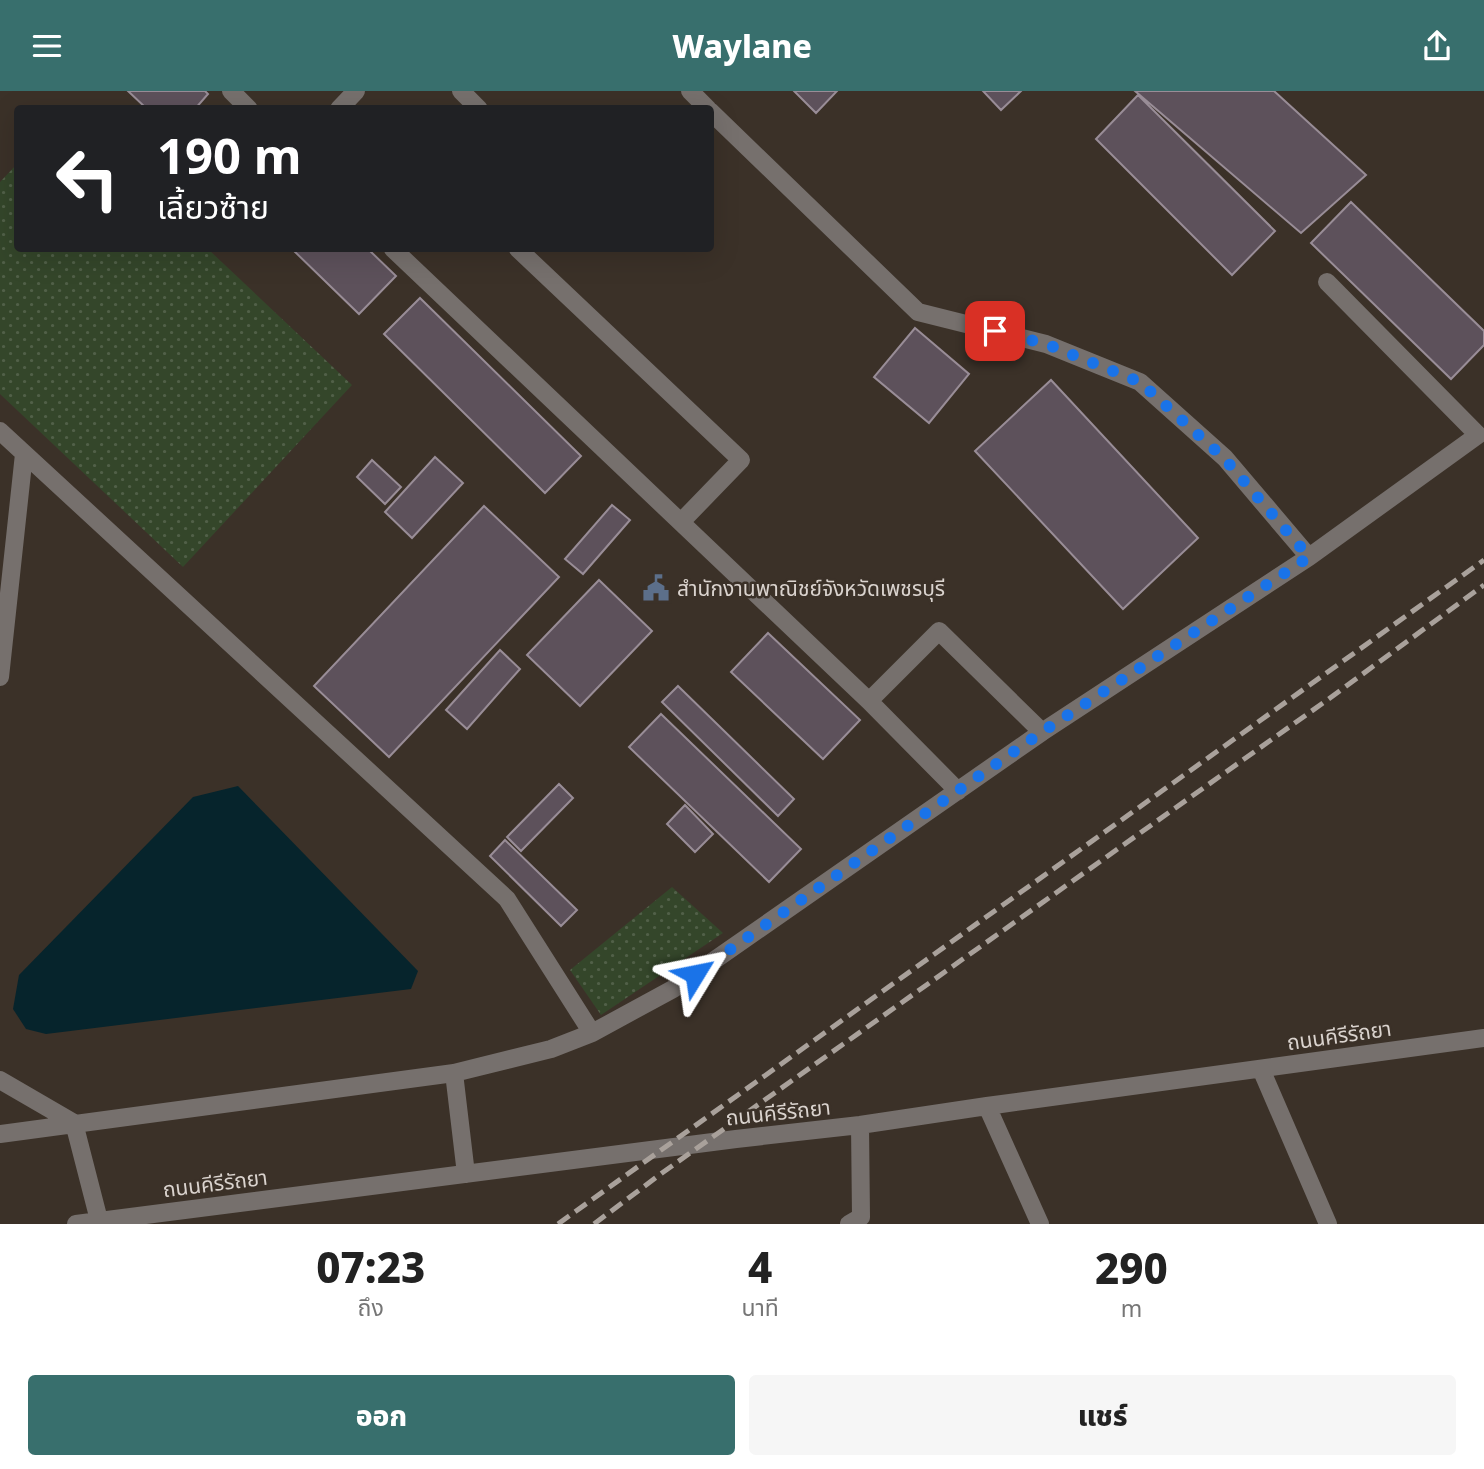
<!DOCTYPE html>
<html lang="th">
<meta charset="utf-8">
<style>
:root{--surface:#fff;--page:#f6f6f6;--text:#222;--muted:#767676;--accent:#386f6d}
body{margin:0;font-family:"Noto Sans","Noto Sans Thai",sans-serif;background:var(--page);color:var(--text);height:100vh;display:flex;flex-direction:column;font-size:26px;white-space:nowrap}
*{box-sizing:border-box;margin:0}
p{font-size:23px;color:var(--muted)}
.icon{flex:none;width:38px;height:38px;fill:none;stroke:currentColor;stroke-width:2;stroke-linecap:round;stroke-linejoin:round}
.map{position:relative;height:1133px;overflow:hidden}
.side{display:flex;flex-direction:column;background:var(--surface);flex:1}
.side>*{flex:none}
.hud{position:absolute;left:14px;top:14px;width:700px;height:147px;border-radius:7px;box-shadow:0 7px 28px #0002;background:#202124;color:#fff;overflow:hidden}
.pin{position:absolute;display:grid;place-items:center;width:60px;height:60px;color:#fff;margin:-30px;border-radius:14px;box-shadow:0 4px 10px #0006}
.me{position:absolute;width:77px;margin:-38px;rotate:55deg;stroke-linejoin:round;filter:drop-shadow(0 0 5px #0008)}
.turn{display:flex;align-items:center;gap:24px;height:147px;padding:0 28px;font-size:32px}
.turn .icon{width:91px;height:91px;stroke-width:2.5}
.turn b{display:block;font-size:49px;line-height:60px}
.eta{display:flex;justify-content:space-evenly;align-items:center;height:119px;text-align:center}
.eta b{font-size:42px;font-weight:800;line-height:49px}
.button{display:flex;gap:14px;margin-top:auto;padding:14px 28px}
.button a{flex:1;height:80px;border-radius:7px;background:var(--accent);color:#fff;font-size:28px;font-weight:800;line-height:80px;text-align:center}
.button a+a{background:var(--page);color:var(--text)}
header{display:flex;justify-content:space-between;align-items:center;height:91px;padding:0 28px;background:var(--accent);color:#fff;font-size:32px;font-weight:800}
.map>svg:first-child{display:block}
.grass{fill:url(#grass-dots)}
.water{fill:#06242c}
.building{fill:#5d515b;stroke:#998d97;stroke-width:2}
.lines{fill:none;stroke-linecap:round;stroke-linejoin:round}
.minor{stroke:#76706d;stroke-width:18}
.rail{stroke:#a9a19b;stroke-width:5;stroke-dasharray:14 7;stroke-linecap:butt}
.route{stroke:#1a73e8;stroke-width:12;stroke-dasharray:0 21.6}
.labels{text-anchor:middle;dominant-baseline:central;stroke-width:5;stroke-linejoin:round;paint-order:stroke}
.poi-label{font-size:21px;fill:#dad3ce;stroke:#3b3128;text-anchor:start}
.street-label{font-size:21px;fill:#dad3ce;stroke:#3b3128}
</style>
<header><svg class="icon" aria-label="menu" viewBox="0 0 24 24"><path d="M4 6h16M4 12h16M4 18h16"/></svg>Waylane<svg class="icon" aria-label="share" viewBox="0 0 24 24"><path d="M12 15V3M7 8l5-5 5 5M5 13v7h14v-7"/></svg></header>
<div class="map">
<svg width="1484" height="1133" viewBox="0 0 1484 1133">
<defs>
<pattern id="grass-dots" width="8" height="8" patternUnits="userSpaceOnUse" patternTransform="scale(1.75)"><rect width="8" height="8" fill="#34462a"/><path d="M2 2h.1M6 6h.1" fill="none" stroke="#516048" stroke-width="1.8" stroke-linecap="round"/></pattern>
</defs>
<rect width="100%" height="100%" fill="#3b3128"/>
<!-- grass -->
<path class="grass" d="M17 73 18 158H208L352 294 183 476 0 303V91Z
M672 796 723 842 601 924 570 879Z"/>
<!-- water -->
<path class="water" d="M238 695 418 880 411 898 46 943 26 938 13 918 19 884 193 706Z"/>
<!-- building -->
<path class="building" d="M128 0H205L208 3 195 18H147Z
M794 0H837L816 22Z
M983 0H1021L1001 19Z
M1135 0H1274L1366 84 1301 142Z
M1138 4 1275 140 1232 184 1096 48Z
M1351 111 1484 240V254L1451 288 1311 152Z
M292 158H368L396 185 359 223Z
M420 207 581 365 545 402 384 243Z
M915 237 969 283 929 332 874 286Z
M1051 289 1198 447 1123 518 975 360Z
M435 366 463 392 412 447 385 421Z
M372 369 401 396 385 413 357 386Z
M612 414 630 429 583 483 565 468Z
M484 415 559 486 389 666 314 595Z
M599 489 652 540 580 615 527 564Z
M768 542 860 629 823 668 731 581Z
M500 559 520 578 467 638 446 619Z
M678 595 794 708 778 725 662 611Z
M661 623 801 758 769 791 629 656Z
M559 693 573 707 521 760 507 746Z
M685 714 713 743 695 761 667 733Z
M505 749 577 819 561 835 490 765Z"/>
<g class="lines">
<!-- minor -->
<path class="minor" d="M231 0 249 18
M461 0 479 18
M690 0 708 18
M339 18 356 0
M710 20 918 221 1046 253 1140 291 1225 367 1309 466
M393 158 869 610 958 700
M518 158 741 369 681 431
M0 340 507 808 592 942
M0 586 24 363
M869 610 939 540 1042 641
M1261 978 1328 1133
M454 982 466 1083
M0 989 74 1032 100 1133
M987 1015 1040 1133
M0 1043 454 982 551 958 592 942 673 898 1042 641 1309 466 1478 344 1327 191
M76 1133 736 1048 860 1034 987 1015 1484 947
M849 1133 861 1126 860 1034"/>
<!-- rail -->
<path class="rail" d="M558 1133 1484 469
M594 1133 662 1082 1330 607 1484 494"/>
</g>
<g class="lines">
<!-- route -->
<path class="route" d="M695 883 1042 641 1309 466 1224 367 1140 291 1046 253 995 240"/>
</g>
<!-- icons -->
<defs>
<g id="civic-bare" transform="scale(2.1)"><path d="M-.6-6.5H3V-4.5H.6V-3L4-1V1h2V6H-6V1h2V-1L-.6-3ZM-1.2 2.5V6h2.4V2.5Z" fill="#5c6f8a" stroke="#3b3128" stroke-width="2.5" paint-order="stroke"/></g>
</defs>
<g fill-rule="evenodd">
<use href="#civic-bare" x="656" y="497"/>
</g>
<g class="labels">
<!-- poi labels -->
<g class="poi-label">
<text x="677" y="497">สำนักงานพาณิชย์จังหวัดเพชรบุรี</text>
</g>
<!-- street labels -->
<g class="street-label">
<text transform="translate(1339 944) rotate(-8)">ถนนคีรีรัถยา</text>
<text transform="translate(778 1021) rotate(-6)">ถนนคีรีรัถยา</text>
<text transform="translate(215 1092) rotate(-7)">ถนนคีรีรัถยา</text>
</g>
</g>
</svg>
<div class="pin" style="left:995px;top:240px;background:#d93025"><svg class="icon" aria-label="arrive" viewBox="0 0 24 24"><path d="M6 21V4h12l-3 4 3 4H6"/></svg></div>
<svg class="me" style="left:695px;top:883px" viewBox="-20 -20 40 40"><path d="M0-17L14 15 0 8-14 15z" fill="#1a73e8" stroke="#fff" stroke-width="4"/></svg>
<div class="hud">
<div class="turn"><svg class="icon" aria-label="left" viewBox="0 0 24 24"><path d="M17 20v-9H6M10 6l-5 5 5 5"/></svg><div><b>190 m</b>เลี้ยวซ้าย</div></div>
</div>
</div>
<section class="side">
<div class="eta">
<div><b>07:23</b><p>ถึง</p></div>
<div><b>4</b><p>นาที</p></div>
<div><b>290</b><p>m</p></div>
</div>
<div class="button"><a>ออก</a><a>แชร์</a></div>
</section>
